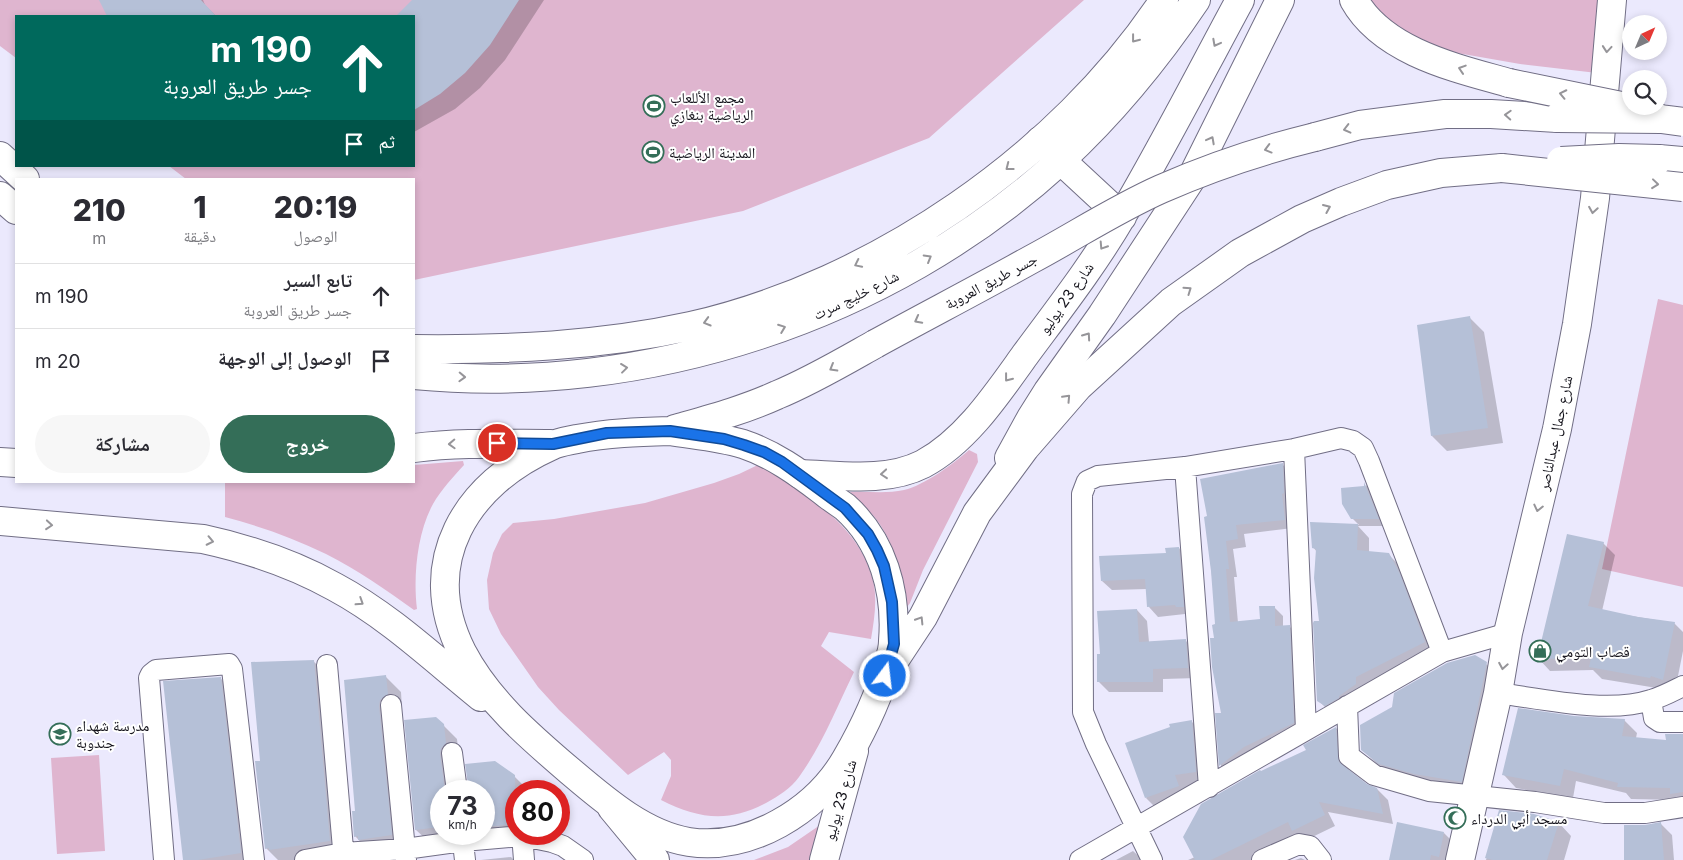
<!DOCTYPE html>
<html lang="ar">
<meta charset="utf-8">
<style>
:root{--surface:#fff;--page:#f7f7f7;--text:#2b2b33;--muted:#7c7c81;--line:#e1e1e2;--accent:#346e58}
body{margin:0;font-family:Inter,"Noto Naskh Arabic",sans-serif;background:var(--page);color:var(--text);direction:rtl;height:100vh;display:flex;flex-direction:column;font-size:19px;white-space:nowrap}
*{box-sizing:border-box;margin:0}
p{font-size:16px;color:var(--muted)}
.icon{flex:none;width:28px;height:28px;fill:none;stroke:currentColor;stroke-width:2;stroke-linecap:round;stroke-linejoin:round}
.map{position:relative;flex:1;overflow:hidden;direction:ltr}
.panel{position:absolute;left:15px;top:178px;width:400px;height:305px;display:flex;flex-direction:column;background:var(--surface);border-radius:0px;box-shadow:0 2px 8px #0003;direction:rtl}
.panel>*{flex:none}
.hud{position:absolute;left:15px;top:15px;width:400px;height:152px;border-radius:0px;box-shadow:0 2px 8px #0003;direction:rtl;background:#00695c;color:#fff;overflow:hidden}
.needle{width:32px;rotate:44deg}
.fabs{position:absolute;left:1622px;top:15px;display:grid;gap:10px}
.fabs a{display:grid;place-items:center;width:45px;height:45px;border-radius:50%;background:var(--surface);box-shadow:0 2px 8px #0003;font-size:25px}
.speed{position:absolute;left:430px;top:780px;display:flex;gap:10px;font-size:25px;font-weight:700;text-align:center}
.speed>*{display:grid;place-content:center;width:65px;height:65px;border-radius:50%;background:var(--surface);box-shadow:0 2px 8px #0003;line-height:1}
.speed small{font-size:12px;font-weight:400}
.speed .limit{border:8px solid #d22;background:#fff;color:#111}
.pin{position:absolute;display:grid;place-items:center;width:42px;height:42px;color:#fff;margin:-21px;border:2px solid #fff;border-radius:50%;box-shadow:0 1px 5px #0007}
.me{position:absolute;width:55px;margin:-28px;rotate:15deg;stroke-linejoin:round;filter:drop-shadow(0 0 4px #0008)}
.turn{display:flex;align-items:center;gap:18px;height:105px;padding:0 20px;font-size:22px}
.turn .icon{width:65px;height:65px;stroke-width:2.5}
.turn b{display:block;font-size:35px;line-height:42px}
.then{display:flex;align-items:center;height:48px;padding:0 20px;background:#0003;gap:10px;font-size:19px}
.eta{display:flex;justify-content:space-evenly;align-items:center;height:85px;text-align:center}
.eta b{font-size:30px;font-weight:800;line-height:35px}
.primary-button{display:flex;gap:10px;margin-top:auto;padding:10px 20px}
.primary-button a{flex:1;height:58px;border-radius:30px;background:var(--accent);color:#fff;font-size:20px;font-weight:800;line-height:58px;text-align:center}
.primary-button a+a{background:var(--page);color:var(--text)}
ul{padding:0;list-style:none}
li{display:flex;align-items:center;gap:15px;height:65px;padding:0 20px;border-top:1px solid var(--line)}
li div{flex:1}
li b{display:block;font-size:19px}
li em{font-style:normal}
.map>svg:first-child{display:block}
.green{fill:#dfb5cf}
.shadow{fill:#0003}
.building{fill:#b5c0d7}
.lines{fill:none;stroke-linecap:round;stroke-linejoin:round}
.street-casing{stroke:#716e85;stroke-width:22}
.secondary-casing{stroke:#716e85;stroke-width:30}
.primary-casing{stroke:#716e85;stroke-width:30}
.highway-casing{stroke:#716e85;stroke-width:30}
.street{stroke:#fff;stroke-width:20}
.secondary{stroke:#fff;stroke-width:28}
.primary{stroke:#fff;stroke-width:28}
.highway{stroke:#fff;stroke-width:28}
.highway-bridge-casing{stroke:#716e85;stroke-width:30;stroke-linecap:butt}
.highway-bridge{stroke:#fff;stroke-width:28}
.oneway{stroke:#969599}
.route-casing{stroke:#114b97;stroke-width:12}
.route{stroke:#1a73e8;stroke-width:9}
.labels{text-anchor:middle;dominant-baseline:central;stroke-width:4;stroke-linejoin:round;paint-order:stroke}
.poi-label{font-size:15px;fill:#15141c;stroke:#fff;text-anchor:start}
.street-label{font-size:15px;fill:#15141c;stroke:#fff}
</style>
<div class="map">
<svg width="1683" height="860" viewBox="0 0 1683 860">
<rect width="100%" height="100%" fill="#ebe9fd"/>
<!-- green -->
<path class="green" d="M0 0H1084L929 138 743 211 414 280V179H186L169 166H414V16H16V58L0 46Z
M1361 0H1604L1597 73 1520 64 1440 50 1405 38Z
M1658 299 1683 305V587L1602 569Z
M969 450 977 454 978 462 923 570 910 603 907 607C902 578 897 551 881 526 874 514 860 503 850 492 867 491 886 494 904 490 925 485 953 464 969 450Z
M463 461 464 465C453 477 441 490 433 504 417 533 413 577 417 609L414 610C386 590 358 570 326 554 294 538 259 526 225 517V481H414V465Z
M762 463C806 494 863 528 874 585 877 603 874 621 871 639L829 632 821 646 854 672C837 707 822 745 799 777 791 788 779 796 766 803 728 823 699 819 661 800L671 776V760L664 752 628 775 559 710 538 687 501 634 489 609 487 580 493 553 502 534 513 523 554 519 645 503 714 483 739 474Z
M99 755 105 851 57 854 51 758Z
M823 823 814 860H754L788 847Z"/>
<!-- shadow -->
<path class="shadow" d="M101 0H203L205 5 216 16H110Z
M414 0H544L505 60 480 88 455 109 414 132V16H398Z
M1469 317 1484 332 1503 443 1447 451 1432 436Z
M1282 464 1291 473 1293 528 1244 534 1246 547 1233 549 1237 577H1234L1238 623 1262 620 1274 607 1283 616V627L1289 626 1298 635 1302 732 1229 774 1221 766 1217 714H1222L1215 639 1217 625 1206 518Z
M1366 485 1371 491 1385 526H1358L1369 538V552L1388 554 1401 567 1437 654 1331 713 1318 700 1320 623 1317 552 1313 547 1312 523 1359 525 1352 518Z
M1603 543 1615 555 1602 611 1674 623 1683 632V651L1675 691 1602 679 1593 670 1550 671 1539 659Z
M1179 548 1188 558V617L1185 614 1158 617 1149 607 1147 589 1112 590 1102 581Z
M1137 610 1147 621 1149 642 1186 641 1196 651 1198 678 1163 679V692H1109L1098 681 1101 656Z
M313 661 329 676 345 855 315 860H278L266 848 262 762Z
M1486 664 1501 678 1476 796 1395 778 1377 764 1362 749Z
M386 677 401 692 402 709 395 715 406 850 370 852 355 836 357 812 345 681Z
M220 678 236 693 255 860H184Z
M1574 717 1624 720 1637 733 1636 738 1667 741V735L1683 734V805L1678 800 1631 799 1626 793 1576 781 1573 798 1516 788 1504 775Z
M436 718 457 739 459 757 456 791H441V834H484V791H469L467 765 514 776 528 790 516 791V834L430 843 416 830Z
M1192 722 1203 733 1207 783 1186 787 1190 797 1157 809 1146 798Z
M1336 728 1346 739 1349 772 1366 786 1377 789 1388 800 1393 824 1328 812 1335 826 1304 841 1297 834 1256 854 1259 860H1188L1195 857 1308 750Z
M1500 812 1559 823 1571 836 1564 860H1486Z
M1661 824 1672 835 1674 860H1625L1645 826Z
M1444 833 1454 843 1451 860H1391Z
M1133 851 1143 860H1116Z
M511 857 514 860H481Z
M1301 858 1305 860H1295Z"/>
<!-- building -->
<path class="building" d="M99 0H201L216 16H107Z
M412 0H519L490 45 465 73 440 94 414 110V16H396Z
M1470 316 1488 428 1431 436 1417 325Z
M1283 463 1284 493 1282 494 1285 520 1236 525 1238 539 1226 541 1229 569H1226L1230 622 1260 619 1259 606H1275V626L1290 625 1294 723 1244 747 1219 766 1215 713H1221L1212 667 1210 638H1214L1212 625 1215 624 1211 571 1204 517 1207 516 1200 479Z
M1364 482 1379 519H1351L1342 504 1341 488 1364 486Z
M1310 522 1358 524 1357 550 1389 553 1400 574 1425 642 1356 677V684L1339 696V698L1325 706 1317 701 1313 623 1314 621H1319L1314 578 1316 549 1312 548Z
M1567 534 1604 542 1588 606 1638 617 1675 622 1663 680 1651 676 1650 678 1589 667 1591 658 1537 659Z
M1179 547 1184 607H1176L1175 605 1147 607 1145 579 1101 581 1099 556 1166 553 1165 548Z
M1137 609 1139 642 1186 639 1188 668 1153 669V682H1097V654H1100L1097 611Z
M1475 655 1487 662 1462 782 1414 774 1379 764 1361 750 1360 725 1392 707 1394 693 1447 663Z
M314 660 330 841 269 850V848L265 849 255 761H260L251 662Z
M386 675 388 694 380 700 379 706 392 835 358 840V836L354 837 352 811H355L344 680Z
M221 677 241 853 198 860H183L163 681Z
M1518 708 1574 716 1625 719 1622 736 1666 740 1665 734H1683V792L1670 794V788L1617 787 1618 783 1564 769 1560 786 1502 775Z
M436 717 444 724 446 743 441 748 440 754 445 791H441V827L415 830 404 720Z
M1192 720 1196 772 1175 775 1179 786 1145 798 1125 743 1170 727 1169 724Z
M1336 727 1339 762 1367 784 1377 788 1383 814 1319 802 1325 815 1292 831 1288 822 1211 860H1195L1183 837 1201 804 1260 770 1261 771 1306 750 1303 745Z
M495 761 515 775 516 824 484 827V791H469L465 764Z
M1499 810 1534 814 1559 822 1547 860H1493L1485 858Z
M1397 822 1444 832 1439 857 1431 855 1430 860H1389Z
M1661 822 1664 860H1624V825H1645Z"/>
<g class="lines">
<!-- street casing -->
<g class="street-casing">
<path id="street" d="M1294 449 1306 730
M1185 467 1209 787
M327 665 344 860
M1498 693C1543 699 1608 714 1651 700 1662 697 1673 691 1683 686
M1651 700 1654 718 1660 722H1683
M391 705 406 860
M1347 706 1349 756 1374 775 1429 791 1535 802 1604 813H1645L1683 807
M452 753 457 791
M462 834 465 860
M522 834 524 860
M164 860 149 678 151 674 156 670 229 664 232 669 254 860
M305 860 343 853 405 849 463 841 523 836 552 842 563 846 583 860
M1080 860 1442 652 1508 633
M1152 860 1096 744 1083 712 1082 494 1087 481 1098 476 1185 467 1294 449 1341 438 1353 441 1363 448 1369 461 1442 652
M1262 860 1299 844 1310 846 1321 860"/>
</g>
<!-- secondary casing -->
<g class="secondary-casing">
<path id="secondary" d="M0 156 25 179
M0 196 16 210
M414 349C506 350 600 346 691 326 875 284 1060 157 1164 0
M414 375C645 397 888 318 1060 161 1112 113 1157 58 1196 0"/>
</g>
<!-- primary casing -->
<g class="primary-casing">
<path id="primary" d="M1040 141 1122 217
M1009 458 1031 418 1048 391 1102 315 1191 179 1280 0
M800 474C839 475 886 483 923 464 966 441 997 394 1025 355 1059 309 1094 264 1122 216 1164 145 1201 72 1240 0
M612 808 655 860
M824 860 854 751
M1460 860 1498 693 1508 633 1557 429 1577 324 1595 198 1612 0"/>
</g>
<!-- highway casing -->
<g class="highway-casing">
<path id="highway" d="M1354 0C1383 52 1456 68 1509 83
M1315 137 1360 125 1445 114H1491L1557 118
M1659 159 1683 161
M675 429C710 419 744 410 777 395 811 381 843 362 875 344
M670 431C694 435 719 437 743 444 773 454 798 472 823 491 830 497 838 502 845 507 883 541 897 592 893 641 893 648 891 655 889 661 879 696 864 728 846 759 816 811 750 851 689 842 644 835 603 799 570 771 529 736 487 700 462 652 417 562 466 484 551 446 559 442 568 441 577 439 608 433 638 432 670 431Z
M414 448C460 442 505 444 551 444
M0 462 16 463
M0 521 203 539C249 549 294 564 335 587 389 616 434 659 481 697
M892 664 923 617 977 513 1025 448 1078 387 1171 302 1240 253 1302 219 1341 202 1387 185 1441 173 1502 168"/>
</g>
<!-- street -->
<use href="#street" class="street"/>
<!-- secondary -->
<use href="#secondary" class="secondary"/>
<!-- primary -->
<use href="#primary" class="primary"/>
<!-- highway -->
<use href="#highway" class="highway"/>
<!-- highway-bridge casing -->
<g class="highway-bridge-casing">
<path id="highway-bridge" d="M1509 83 1626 107 1661 119
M1557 118 1661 119 1683 122
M1561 161 1619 158 1659 159
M1502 168 1683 187
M875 344C928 315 980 288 1032 259 1075 236 1116 209 1161 189 1211 167 1262 150 1315 137"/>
</g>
<!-- highway-bridge -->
<use href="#highway-bridge" class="highway-bridge"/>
</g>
<!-- one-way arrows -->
<defs><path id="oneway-chevron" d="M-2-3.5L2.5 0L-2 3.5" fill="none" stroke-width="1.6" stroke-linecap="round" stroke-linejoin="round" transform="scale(1.25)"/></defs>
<g class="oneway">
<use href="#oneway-chevron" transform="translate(1135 39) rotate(128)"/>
<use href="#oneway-chevron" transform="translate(1216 43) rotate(118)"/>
<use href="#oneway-chevron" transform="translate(1607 49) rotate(95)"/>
<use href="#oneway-chevron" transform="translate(1462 69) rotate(-162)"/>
<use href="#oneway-chevron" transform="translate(1563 94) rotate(-168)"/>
<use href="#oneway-chevron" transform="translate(1508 115) rotate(-177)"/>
<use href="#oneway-chevron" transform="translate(1347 129) rotate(166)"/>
<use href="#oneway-chevron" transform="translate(1211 140) rotate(-62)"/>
<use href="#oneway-chevron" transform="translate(1268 149) rotate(165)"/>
<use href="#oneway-chevron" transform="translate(1009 167) rotate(142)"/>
<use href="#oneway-chevron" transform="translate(1655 184) rotate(6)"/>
<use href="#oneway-chevron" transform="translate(1327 208) rotate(-23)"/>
<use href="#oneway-chevron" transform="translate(1593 210) rotate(99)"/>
<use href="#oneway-chevron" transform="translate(1103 246) rotate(123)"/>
<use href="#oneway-chevron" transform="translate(928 258) rotate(-30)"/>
<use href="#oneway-chevron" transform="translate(858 264) rotate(154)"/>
<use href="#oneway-chevron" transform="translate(1188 290) rotate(-35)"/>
<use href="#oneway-chevron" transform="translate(918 320) rotate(152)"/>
<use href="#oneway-chevron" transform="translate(707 322) rotate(164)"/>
<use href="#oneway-chevron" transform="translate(782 328) rotate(-21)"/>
<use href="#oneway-chevron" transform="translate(1087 336) rotate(-55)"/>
<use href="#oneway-chevron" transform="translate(624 368) rotate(-7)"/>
<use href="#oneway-chevron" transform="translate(833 368) rotate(150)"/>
<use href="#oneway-chevron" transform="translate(462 377) rotate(2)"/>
<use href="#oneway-chevron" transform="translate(1008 378) rotate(128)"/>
<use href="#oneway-chevron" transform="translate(1067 398) rotate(-47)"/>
<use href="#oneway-chevron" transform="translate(452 444) rotate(178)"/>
<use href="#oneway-chevron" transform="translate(884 474) rotate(175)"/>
<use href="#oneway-chevron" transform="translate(1538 508) rotate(103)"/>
<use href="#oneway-chevron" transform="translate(49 525) rotate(5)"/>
<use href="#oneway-chevron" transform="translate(210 541) rotate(12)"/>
<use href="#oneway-chevron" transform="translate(360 602) rotate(33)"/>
<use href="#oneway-chevron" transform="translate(920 620) rotate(-58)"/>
<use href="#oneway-chevron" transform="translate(1503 666) rotate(100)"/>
</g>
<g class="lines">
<!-- route casing -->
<g class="route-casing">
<path id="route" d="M497 443 553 444 607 433 670 431 724 439 744 445 764 452 782 462 845 508 868 534 877 550 884 566 892 602 894 644 885 676"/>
</g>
<!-- route -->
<use href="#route" class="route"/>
</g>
<!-- icons -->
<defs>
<g id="stadium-ring" transform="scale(1.125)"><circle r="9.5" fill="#fff" stroke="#346e58" stroke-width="1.5"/><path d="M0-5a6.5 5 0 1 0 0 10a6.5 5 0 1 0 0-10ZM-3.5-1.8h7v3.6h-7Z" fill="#346e58"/></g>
<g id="shop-ring" transform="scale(1.125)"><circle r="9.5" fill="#fff" stroke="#346e58" stroke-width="1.5"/><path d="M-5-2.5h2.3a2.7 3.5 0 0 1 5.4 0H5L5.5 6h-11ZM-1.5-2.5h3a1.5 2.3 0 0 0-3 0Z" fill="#346e58"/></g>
<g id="school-ring" transform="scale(1.125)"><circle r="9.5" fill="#fff" stroke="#346e58" stroke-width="1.5"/><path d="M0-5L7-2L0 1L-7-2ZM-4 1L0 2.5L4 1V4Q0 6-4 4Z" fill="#346e58"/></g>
<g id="mosque-ring" transform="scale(1.125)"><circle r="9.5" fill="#fff" stroke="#346e58" stroke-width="1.5"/><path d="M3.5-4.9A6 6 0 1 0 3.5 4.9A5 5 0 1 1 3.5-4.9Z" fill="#346e58"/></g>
</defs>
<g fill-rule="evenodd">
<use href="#stadium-ring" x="654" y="106"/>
<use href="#stadium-ring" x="653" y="152"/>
<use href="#shop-ring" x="1540" y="651"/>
<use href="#school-ring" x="60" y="734"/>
<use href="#mosque-ring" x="1455" y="818"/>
</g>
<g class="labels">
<!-- poi labels -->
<g class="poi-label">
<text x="670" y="97">مجمع الأللعاب<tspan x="670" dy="17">الرياضية بنغازي</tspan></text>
<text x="669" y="152">المدينة الرياضية</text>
<text x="1556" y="651">قصاب التومي</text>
<text x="76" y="725">مدرسة شهداء<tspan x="76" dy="17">جندوبة</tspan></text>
<text x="1471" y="818">مسجد أبي الدرداء</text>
</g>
<!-- street labels -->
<g class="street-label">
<text transform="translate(991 281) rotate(-28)">جسر طريق العروبة</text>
<text transform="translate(856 295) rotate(-26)">شارع خليج سرت</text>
<text transform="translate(1066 298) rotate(-55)">شارع 23 يوليو</text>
<text transform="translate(1555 433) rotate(-78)">شارع جمال عبدالناصر</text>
<text transform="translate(840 800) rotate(-74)">شارع 23 يوليو</text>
</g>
</g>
</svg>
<div class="fabs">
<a><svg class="needle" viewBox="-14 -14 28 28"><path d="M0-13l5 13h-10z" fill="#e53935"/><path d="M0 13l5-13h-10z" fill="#7c7c81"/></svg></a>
<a><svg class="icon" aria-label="search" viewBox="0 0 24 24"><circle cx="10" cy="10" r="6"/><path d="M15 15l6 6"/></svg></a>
</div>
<div class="speed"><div>73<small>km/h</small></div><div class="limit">80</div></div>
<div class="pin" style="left:497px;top:443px;background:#d93025"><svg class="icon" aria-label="arrive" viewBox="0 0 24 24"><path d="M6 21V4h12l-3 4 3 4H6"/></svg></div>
<svg class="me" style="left:885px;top:676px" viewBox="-20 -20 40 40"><circle r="17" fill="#1a73e8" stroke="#fff" stroke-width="3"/><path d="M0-11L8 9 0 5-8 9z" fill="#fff"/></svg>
<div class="hud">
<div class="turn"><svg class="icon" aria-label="ahead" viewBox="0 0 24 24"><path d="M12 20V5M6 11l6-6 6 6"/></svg><div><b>190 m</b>جسر طريق العروبة</div></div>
<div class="then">ثم<svg class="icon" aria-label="arrive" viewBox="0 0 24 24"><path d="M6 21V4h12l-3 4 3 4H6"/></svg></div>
</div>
<section class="panel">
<div class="eta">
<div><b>20:19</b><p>الوصول</p></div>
<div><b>1</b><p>دقيقة</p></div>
<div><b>210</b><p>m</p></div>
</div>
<ul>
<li><svg class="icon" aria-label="ahead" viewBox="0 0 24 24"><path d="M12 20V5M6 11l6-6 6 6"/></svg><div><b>تابع السير</b><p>جسر طريق العروبة</p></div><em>190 m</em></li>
<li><svg class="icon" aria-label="arrive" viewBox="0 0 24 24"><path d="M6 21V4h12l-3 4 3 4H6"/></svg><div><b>الوصول إلى الوجهة</b></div><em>20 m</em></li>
</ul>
<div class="primary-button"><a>خروج</a><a>مشاركة</a></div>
</section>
</div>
